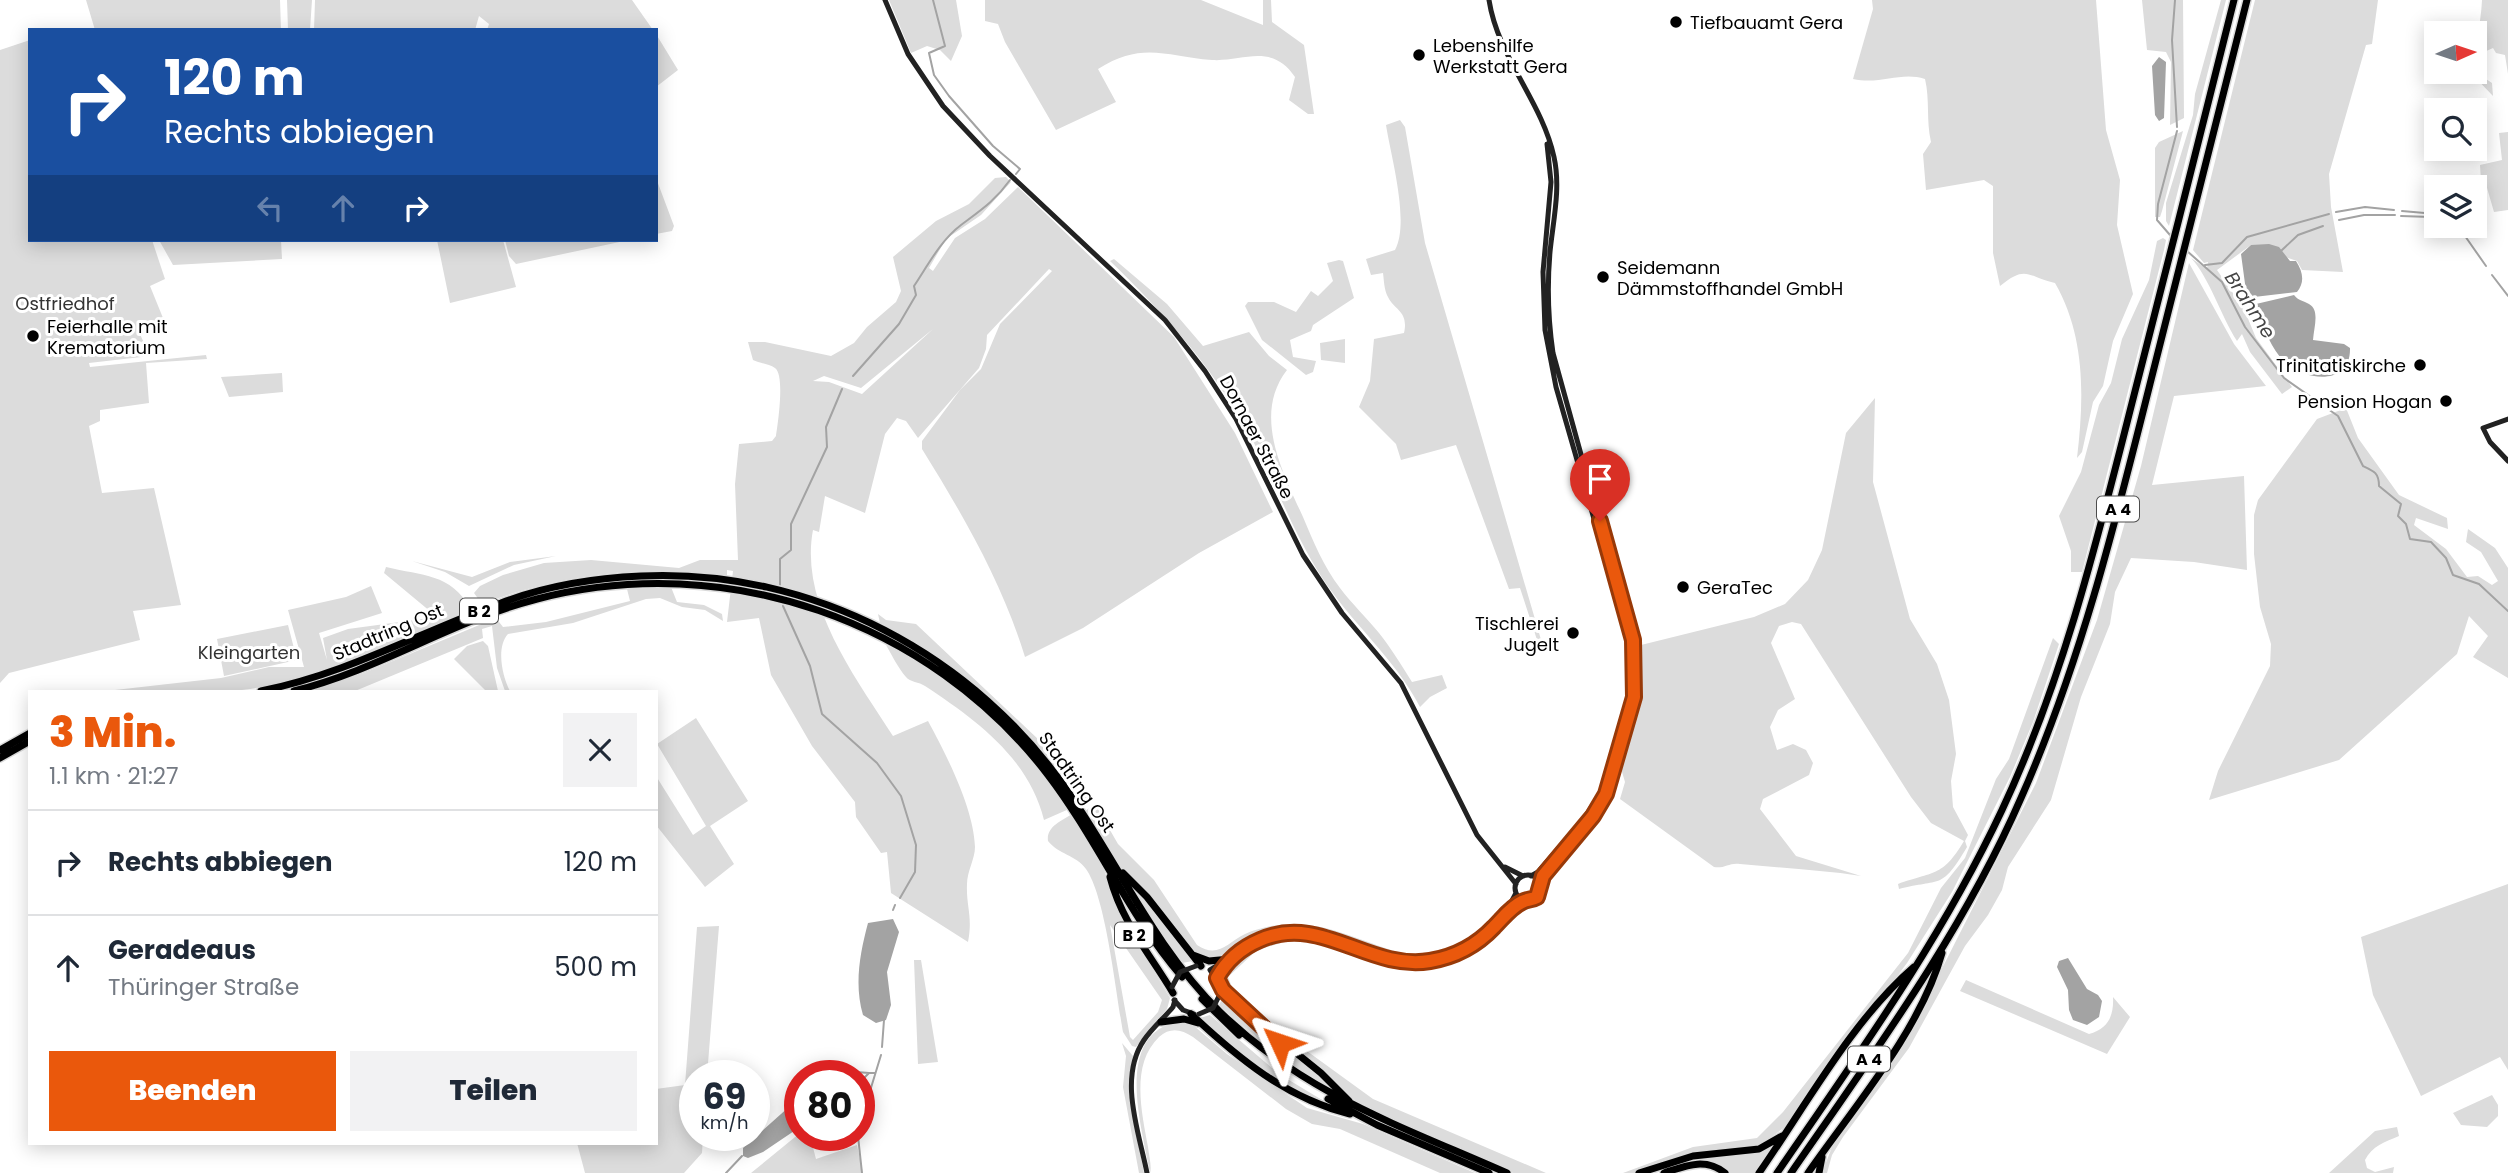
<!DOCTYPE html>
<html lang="de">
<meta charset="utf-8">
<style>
:root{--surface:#fff;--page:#f2f2f3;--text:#1f2937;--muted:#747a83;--line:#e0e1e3;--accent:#ea580c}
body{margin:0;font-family:Poppins,sans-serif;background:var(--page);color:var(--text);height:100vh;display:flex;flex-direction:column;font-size:26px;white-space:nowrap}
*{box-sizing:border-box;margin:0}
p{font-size:23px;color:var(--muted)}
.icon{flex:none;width:38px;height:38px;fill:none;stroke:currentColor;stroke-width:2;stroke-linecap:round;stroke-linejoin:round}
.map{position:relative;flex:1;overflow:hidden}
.drawer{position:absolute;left:28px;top:690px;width:630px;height:455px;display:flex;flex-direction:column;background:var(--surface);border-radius:0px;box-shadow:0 4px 18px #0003}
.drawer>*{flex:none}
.banner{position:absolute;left:28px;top:28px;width:630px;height:214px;border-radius:0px;box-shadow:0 4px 18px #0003;background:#1a4fa0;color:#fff;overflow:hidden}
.needle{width:46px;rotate:87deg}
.buttons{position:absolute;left:2424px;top:21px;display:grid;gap:14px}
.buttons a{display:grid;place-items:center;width:63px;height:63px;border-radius:0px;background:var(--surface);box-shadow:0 4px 18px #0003;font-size:35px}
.speed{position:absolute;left:679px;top:1060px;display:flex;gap:14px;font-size:35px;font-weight:700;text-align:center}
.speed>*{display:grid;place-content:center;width:91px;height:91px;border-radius:50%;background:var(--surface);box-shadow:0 4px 18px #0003;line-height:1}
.speed small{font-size:18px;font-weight:400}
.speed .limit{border:10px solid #d22;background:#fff;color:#111}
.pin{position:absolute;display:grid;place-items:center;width:60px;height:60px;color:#fff;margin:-72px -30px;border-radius:50% 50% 50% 0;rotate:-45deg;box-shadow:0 0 7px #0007}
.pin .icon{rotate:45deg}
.me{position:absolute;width:77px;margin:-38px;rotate:312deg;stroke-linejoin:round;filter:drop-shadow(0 0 5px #0008)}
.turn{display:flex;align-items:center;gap:24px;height:147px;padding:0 21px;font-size:32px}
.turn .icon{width:91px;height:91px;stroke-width:2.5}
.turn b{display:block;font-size:49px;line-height:60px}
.lanes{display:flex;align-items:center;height:66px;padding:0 21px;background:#0003;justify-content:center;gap:35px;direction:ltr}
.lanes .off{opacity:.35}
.round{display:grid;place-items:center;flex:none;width:74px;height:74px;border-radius:0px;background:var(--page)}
.summary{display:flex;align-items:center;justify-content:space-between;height:119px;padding:0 21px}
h1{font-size:42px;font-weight:800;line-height:52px;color:var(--accent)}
.action{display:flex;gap:14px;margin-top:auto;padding:14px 21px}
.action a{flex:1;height:80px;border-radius:0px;background:var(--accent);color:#fff;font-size:28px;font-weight:800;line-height:80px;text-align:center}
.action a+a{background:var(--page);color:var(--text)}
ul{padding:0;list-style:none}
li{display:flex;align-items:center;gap:21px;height:105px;padding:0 21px;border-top:2px solid var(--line)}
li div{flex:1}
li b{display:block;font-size:26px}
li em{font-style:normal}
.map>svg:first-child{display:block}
.green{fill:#dcdcdc;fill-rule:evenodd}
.water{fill:#a3a3a3}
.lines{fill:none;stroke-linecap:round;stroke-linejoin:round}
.stream{stroke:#a3a3a3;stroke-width:2}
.highway-casing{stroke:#dbdbdb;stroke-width:10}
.secondary{stroke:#222;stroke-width:5}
.highway{stroke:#000;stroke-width:7}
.secondary-bridge{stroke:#222;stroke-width:5}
.route-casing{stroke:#983908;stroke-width:18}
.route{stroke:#ea580c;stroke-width:12}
.poi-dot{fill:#000;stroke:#fff;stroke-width:2.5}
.labels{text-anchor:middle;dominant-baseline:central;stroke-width:6;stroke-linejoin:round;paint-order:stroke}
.shield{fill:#fff;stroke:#4c4c4c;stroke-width:2}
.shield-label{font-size:16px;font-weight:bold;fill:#000}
.poi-label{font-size:18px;fill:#000;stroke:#fff;text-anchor:start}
.park-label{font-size:18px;fill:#333;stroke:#fff}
.street-label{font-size:18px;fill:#000;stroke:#fff}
.water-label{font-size:19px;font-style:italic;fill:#444;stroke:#fff}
</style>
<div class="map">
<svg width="2508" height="1173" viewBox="0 0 2508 1173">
<rect width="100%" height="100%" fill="#fff"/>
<!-- green -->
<path class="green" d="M86 0H280L281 30H95Z
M287 0H312L310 30H288Z
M315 0H632L653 30H487L489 24 479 16 475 30H314Z
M889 0H956L962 36 951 61 940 50 927 46 911 53Z
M985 0H1201L1263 25V0H1271L1272 22 1304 45 1314 114H1308L1289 100 1295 77C1271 42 1243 62 1212 60 1165 56 1142 41 1098 69L1116 102 1056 130 1005 42 998 24 985 21Z
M1872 0H2096L2106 130 2120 180 2117 225 2133 294 2113 341 2103 386 2093 402 2082 452 2077 458C2084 399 2086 337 2055 283 2027 277 2027 264 2000 286L1993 253V186L1984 180 1926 190 1923 154 1931 142C1926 120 1930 100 1925 79 1901 71 1881 85 1853 79L1873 9Z
M2142 0H2183L2184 118 2170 125 2171 62 2166 52 2147 50Z
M2221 0H2226L2169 226 2166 221V203L2193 115 2195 94Z
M2255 0H2378L2372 44 2366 45 2329 174 2331 207 2343 272 2302 270 2297 261 2251 245 2217 270 2244 309 2256 338 2292 387 2282 394 2250 352 2242 334 2237 341C2221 316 2209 277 2191 258L2207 269 2208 262 2204 263 2193 250Z
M2482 0H2508V74L2505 55 2496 53 2493 48 2484 52 2480 64 2483 77 2492 83 2493 96 2470 72H2474C2474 47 2481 25 2482 0Z
M656 34 678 70 656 87Z
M30 40V240H152L165 279 150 286 163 318 139 332 150 356 89 363 90 367 206 355 207 359 146 363 149 403 100 410V421L89 426 102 493 154 488 181 605 133 611 140 640 9 673 0 683V50Z
M1400 120 1405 127 1425 243 1544 650 1541 652 1520 588 1509 589 1456 445 1401 460 1396 444 1359 407 1370 381 1374 339 1404 333C1409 311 1394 310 1388 297 1384 290 1384 280 1383 273L1371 275 1366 259 1395 250C1410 222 1391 157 1386 125Z
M2183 131 2162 211 2160 217H2155V148L2159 142Z
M2508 132V210L2494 212 2485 181 2481 180 2480 165 2502 160 2499 133Z
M1006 177 1011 182 981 215 946 239 929 268 933 271 955 238 985 219 1018 187 1174 337 1235 433 1273 512 1199 553 1083 628 1025 657C1002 582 963 515 922 449V441L960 390 981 369 1000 324 1052 271 1049 269 987 335 986 349 979 368 918 438 906 421 897 418 885 434 865 513 825 496 819 532 813 530C799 604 856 678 893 736L928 721C946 754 974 809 975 847 975 859 967 871 967 884 966 907 973 916 968 942L891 893 887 852 881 853 856 817 855 802 812 746 771 675 759 618 727 622 733 571 727 570V576C644 564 560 574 482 604L474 593 480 586 503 575 544 563 591 560 679 568 700 560H738L735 484 739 444 772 441 776 436C778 423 785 375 775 368 769 364 759 363 753 360L748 342H765L831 356 854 343 867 327 896 302 901 291 893 257 936 221 969 204 995 178ZM933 329 862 394 829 382 813 381 824 376 861 388Z
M656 178 674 226 672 231 656 234Z
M2163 238 2166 240 2164 250 2082 572H2071V551L2059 516 2081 472 2099 405 2111 383 2122 339 2149 280 2157 241Z
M159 240H281L282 259 173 265Z
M437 240H503L516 287 450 303Z
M505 240H629L516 264 509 256Z
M1114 259 1167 304 1203 346 1249 332 1269 356 1287 370C1252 415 1283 473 1303 517 1313 541 1324 567 1340 588 1352 604 1367 618 1379 633 1391 648 1402 666 1412 682L1442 675 1447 688 1430 697 1420 707C1395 658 1350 622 1321 576 1294 534 1277 487 1254 443 1217 372 1167 316 1110 261Z
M1339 260 1343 261 1354 298 1313 325 1311 331 1290 340 1293 357 1316 361 1313 372 1306 375 1262 340 1245 306 1248 302H1274L1296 312 1311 291 1318 296 1333 281 1327 263Z
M2189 263 2234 344 2266 386 2174 396 2152 485 2244 476 2247 570 2194 562 2131 558 2115 592 2110 624 2081 697 2051 800 2008 867 2002 890 1988 915 1965 946 1909 1048 1843 1137 1832 1155 1827 1173H1822L1832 1147 1924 1004 2036 783 2097 620 2141 466Z
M1345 339V363L1321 360 1320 343Z
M282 373 283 392 229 397 221 377Z
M1875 398 1873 482 1910 619 1937 664 1949 700 1956 754 1951 781 1953 807 1968 835 1965 841 1967 847C1941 891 1941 878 1899 889L1898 884C1933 871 1942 878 1964 841L1931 823 1911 797 1801 624 1792 622 1779 626 1771 643 1795 699 1778 710 1770 727 1777 750 1793 744 1806 750 1813 763 1809 775 1763 799 1760 809 1796 856 1861 876C1821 870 1780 868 1740 864 1730 862 1724 869 1714 867L1620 799 1625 782 1620 765 1636 720 1641 645 1754 617 1785 604 1808 580 1822 550 1846 433Z
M2346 408 2358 438 2399 495 2447 518 2448 529 2416 518 2414 525 2446 549 2467 577 2478 576 2492 585 2498 581 2481 552 2466 542 2468 529 2495 548 2508 568V678L2473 657 2488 636 2469 616 2457 654 2339 760 2209 800 2218 771 2270 666 2271 644 2260 607 2254 554V515L2258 500 2317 419Z
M556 556 514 565 469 586 445 572 412 561 472 577 510 562Z
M386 567C423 576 450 573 471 609 400 642 329 677 250 689 204 696 153 691 106 691L221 678 269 667H304L288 610 346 597 371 586 382 613 319 633 327 660 323 638 348 629 437 617 384 573Z
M671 587 677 602 704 605 722 614 723 621 705 610 682 607 660 598 646 599 573 623 508 634C496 647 502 676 510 691H505L497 668 492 626 482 629 483 638 355 691H307L364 673 496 618 503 627 546 622 630 601 627 589Z
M878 614 886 620 916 624 1039 740 1089 797 1080 803C1030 725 962 666 880 623Z
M288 625 297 660 224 676 217 639Z
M2053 638 2059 644 2033 722 2010 777 1952 892 1907 963 1785 1127 1759 1146 1702 1151 1635 1173H1623L1693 1147 1757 1138 1783 1112 1908 953 1941 888 1965 858 1996 779 2009 759Z
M483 641 488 646 498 691H486L454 659 467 646Z
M886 645C962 678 1021 742 1069 809L1044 820C1029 758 975 719 925 686 919 682 910 682 906 677 898 668 892 655 886 645Z
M696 718 748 801 710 826 734 864 705 887 656 825V776L693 835 706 826 657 744Z
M1095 804 1118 844 1154 880 1197 945C1218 959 1227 943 1245 934 1253 930 1263 928 1271 926 1318 917 1354 939 1398 952L1395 957 1376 954 1330 934 1305 928 1260 935 1221 958 1198 954 1121 868 1085 811Z
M1072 814 1102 864 1119 914 1170 998 1167 1009 1136 1047 1132 1046 1123 1032C1116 994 1106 897 1086 869 1076 855 1058 854 1048 841 1046 827 1061 821 1072 814ZM1110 925 1162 1000 1158 1012 1133 1040 1130 1037Z
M1127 881 1142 894 1193 961 1182 963Z
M2508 884V1070L2500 1057 2421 1096 2373 995 2361 937Z
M719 926 707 1076H695V1136H703L702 1153 684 1173H585L577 1143H656V1089L685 1085 697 927Z
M1295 934 1332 940 1394 965V969L1358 958 1317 940H1291L1257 950 1228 977 1232 987 1271 1025 1373 1099 1546 1173H1513L1363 1107 1241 1005 1224 986 1223 975 1228 968 1256 945Z
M914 960H921L938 1062 918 1064Z
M1966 980 2089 1034C2108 1029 2114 1016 2113 997L2130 1017 2107 1054 1960 991Z
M1224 995 1254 1024 1322 1077 1339 1095C1296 1068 1257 1040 1219 1005Z
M1210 1015 1279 1074 1337 1109C1279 1085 1246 1059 1200 1018Z
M1178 1022 1193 1025 1227 1054 1307 1108 1363 1124 1475 1173H1440L1340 1129 1312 1124 1286 1109 1193 1037C1181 1029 1170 1027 1159 1037 1130 1065 1142 1113 1148 1147 1149 1156 1152 1167 1150 1173 1143 1131 1112 1034 1178 1022Z
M1122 1043 1133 1056 1129 1092 1144 1173H1139L1123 1087 1126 1056Z
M2492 1095 2498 1105V1116L2487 1127 2461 1125 2453 1113Z
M2397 1127 2399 1136C2385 1142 2372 1146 2365 1160L2367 1168 2375 1172 2394 1167 2393 1173H2329L2375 1131Z
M800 1133 810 1136 816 1159 857 1145 863 1173H751Z
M1771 1147 1756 1173H1728L1716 1163 1698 1160 1647 1173 1696 1157 1750 1154Z"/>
<!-- water -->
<path class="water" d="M2159 57 2166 62 2164 118 2159 121 2155 115 2152 66Z
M2269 244 2279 247 2290 261H2296C2303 272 2305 282 2297 292L2254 297 2246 291 2241 254 2251 245Z
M2294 295C2299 301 2302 300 2309 304 2320 310 2314 327 2313 340L2344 344 2350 348C2351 387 2304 381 2284 361 2272 350 2264 328 2257 313L2256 304Z
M893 919 899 932 887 972 891 1005 886 1020 876 1023 863 1015C854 985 860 953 868 923Z
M2068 958 2087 989 2098 995 2102 1001 2099 1017 2087 1025 2073 1020 2069 1010 2068 990 2057 967 2059 961Z
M800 1097V1127L763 1152 748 1158 743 1156V1148Z"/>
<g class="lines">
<!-- stream -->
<path class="stream" d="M933 0 945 46 929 53 934 75 949 96 993 146 1020 169 1016 174
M2175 0 2172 40 2177 127
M2402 211 2436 214
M2336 212 2365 207 2394 210
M2401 216 2431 217
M2339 220 2364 215H2395
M2458 226 2463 231
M2170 235 2157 220 2158 204 2177 131
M2465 236 2486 266
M2282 250 2298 235 2323 226
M2187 251 2222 282 2245 327 2284 378 2338 416 2363 466C2374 471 2379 473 2379 486L2401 504 2398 516 2406 524 2410 539 2431 542 2446 558 2453 575 2479 584 2508 611
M2205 265 2222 263 2247 237 2329 214
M2492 275 2508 296
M853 376 899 324 916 295 914 286C928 265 941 240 961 225 981 210 995 201 1010 180
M780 590V559L791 550V524L827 447 826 427 842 389
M783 606 810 666 822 714 877 763 901 796 916 845 915 872 900 898
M893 910 895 905
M882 1047 884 1020
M831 1070 869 1073
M859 1083 869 1073H875
M859 1127 881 1055
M858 1136 862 1173
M726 1173 742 1156"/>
<!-- highway casing -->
<g class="highway-casing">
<path id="highway" d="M261 691C347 674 420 632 501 603 545 586 594 578 641 576 812 568 976 655 1071 796 1121 869 1156 949 1220 1012 1306 1095 1401 1126 1507 1173
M294 691C379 670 452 621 537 599 726 550 929 620 1048 775 1097 839 1129 916 1182 977
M0 750 30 733
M0 758 30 741
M1123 873 1147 897 1201 966
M1110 877C1122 923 1150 954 1173 993
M1193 955 1209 961 1230 959
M1221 986 1243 1010 1321 1073 1349 1101
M1202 999 1239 1035
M1191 1014C1239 1059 1286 1098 1350 1114
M1161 1022 1184 1019 1198 1023
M1328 1099 1377 1125 1489 1173
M1639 1173 1693 1156 1759 1149 1782 1136
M1664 1173C1685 1166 1705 1157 1725 1173
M1759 1173C1805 1107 1853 1019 1914 967
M1777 1173C1858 1055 1941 940 2002 810 2063 680 2097 541 2132 403 2166 269 2201 134 2234 0
M1791 1173C1874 1053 1963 932 2021 798 2080 665 2115 524 2150 384 2182 256 2214 128 2247 0
M1808 1173C1854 1107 1920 1031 1942 953
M1819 1173 1822 1157"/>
</g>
<!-- secondary -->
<path class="secondary" d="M885 0 908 54 943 106 990 156 1165 320 1205 371 1236 419 1303 555 1342 613 1401 683 1477 835 1516 884
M1489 0C1498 58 1542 101 1554 157 1561 188 1553 221 1550 252 1547 286 1548 319 1553 353L1635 650C1636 701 1624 771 1594 815 1579 837 1558 855 1543 876L1540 885
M2508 419 2483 428 2490 442 2508 461
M1505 867 1523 876
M1515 888a13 13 0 1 1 26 0a13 13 0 1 1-26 0Z
M1531 876 1538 872 1583 820 1601 792 1625 714 1631 677 1626 630 1556 387 1545 330 1543 272 1551 182 1547 144
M1210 970 1261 939 1295 931 1333 938 1386 960 1432 961 1459 953 1484 936 1505 914 1516 893
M1210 970 1221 988
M1174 1000 1183 1010 1194 1014
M1147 1173C1139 1132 1118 1078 1144 1040 1152 1028 1164 1018 1173 1007L1175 1000"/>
<!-- highway -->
<use href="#highway" class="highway"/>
<!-- secondary-bridge -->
<path class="secondary-bridge" d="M1172 987 1180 972 1196 966
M1199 1014 1213 1008 1220 994"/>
</g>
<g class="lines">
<!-- route casing -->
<g class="route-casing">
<path id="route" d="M1280 1043 1223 990 1217 978C1227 960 1241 948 1260 940 1321 913 1368 971 1430 961 1454 957 1477 945 1494 927 1503 918 1511 907 1522 902 1527 899 1532 900 1537 897L1543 876 1593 816 1606 794 1634 697 1633 640 1600 521"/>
</g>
<!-- route -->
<use href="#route" class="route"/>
</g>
<!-- markers -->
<g class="poi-dot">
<circle cx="1676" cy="22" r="7"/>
<circle cx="1419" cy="55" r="7"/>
<circle cx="1603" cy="277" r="7"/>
<circle cx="33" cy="336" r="7"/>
<circle cx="2420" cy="365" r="7"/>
<circle cx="2446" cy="401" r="7"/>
<circle cx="1683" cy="587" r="7"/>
<circle cx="1573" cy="633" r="7"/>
</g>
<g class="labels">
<!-- shield labels -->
<g class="shield">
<rect x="2097" y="496.5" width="42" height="25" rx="5"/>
<rect x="460" y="598.5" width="38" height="25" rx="5"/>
<rect x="1115" y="922.5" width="38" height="25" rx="5"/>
<rect x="1848" y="1046.5" width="42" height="25" rx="5"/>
</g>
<g class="shield-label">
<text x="2118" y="509">A 4</text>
<text x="479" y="611">B 2</text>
<text x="1134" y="935">B 2</text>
<text x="1869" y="1059">A 4</text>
</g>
<!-- poi labels -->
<g class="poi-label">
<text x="1690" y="22">Tiefbauamt Gera</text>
<text x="1433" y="45">Lebenshilfe<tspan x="1433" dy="21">Werkstatt Gera</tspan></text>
<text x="1617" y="267">Seidemann<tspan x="1617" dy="21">Dämmstoffhandel GmbH</tspan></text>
<text x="47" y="326">Feierhalle mit<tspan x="47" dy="21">Krematorium</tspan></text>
<text x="2406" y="365" text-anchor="end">Trinitatiskirche</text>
<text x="2432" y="401" text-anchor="end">Pension Hogan</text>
<text x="1697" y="587">GeraTec</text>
<text x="1559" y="623" text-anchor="end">Tischlerei<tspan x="1559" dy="21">Jugelt</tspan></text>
</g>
<!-- park labels -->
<g class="park-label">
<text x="65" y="303">Ostfriedhof</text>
<text x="249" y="652">Kleingarten</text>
</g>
<!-- street labels -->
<g class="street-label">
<text transform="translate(1257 437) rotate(62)">Dornaer Straße</text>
<text transform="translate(388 632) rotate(-23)">Stadtring Ost</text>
<text transform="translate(1077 782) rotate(55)">Stadtring Ost</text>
</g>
<!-- water labels -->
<g class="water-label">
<text transform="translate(2250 305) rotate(57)">Brahme</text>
</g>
</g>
</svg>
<div class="buttons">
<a><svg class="needle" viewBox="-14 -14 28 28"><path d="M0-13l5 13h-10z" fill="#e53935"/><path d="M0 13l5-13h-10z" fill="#747a83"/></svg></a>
<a><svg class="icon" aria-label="search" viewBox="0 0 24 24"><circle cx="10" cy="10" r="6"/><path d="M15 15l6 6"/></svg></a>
<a><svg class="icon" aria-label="layers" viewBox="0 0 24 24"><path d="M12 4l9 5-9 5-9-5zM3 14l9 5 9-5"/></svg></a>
</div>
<div class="speed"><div>69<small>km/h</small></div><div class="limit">80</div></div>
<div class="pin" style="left:1600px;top:521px;background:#d93025"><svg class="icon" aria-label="arrive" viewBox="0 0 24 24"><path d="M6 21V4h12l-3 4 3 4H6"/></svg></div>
<svg class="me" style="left:1280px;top:1043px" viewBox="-20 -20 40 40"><path d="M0-17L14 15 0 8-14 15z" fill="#ea580c" stroke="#fff" stroke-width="4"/></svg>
<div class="banner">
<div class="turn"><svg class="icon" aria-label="right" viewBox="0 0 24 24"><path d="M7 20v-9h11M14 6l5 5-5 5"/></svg><div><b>120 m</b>Rechts abbiegen</div></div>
<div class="lanes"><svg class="icon off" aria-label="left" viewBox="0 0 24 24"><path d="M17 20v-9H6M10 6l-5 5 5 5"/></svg><svg class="icon off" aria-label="ahead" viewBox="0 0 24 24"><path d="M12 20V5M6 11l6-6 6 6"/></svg><svg class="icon" aria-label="right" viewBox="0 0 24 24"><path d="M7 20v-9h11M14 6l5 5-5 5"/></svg></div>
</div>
<section class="drawer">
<div class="summary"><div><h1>3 Min.</h1><p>1.1 km · 21:27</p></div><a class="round"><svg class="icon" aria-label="close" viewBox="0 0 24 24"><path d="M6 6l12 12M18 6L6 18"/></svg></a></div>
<ul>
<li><svg class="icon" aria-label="right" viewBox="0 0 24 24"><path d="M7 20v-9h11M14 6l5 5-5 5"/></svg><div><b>Rechts abbiegen</b></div><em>120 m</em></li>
<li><svg class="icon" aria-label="ahead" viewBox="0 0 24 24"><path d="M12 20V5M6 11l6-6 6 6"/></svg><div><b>Geradeaus</b><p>Thüringer Straße</p></div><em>500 m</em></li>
</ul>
<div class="action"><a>Beenden</a><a>Teilen</a></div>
</section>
</div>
